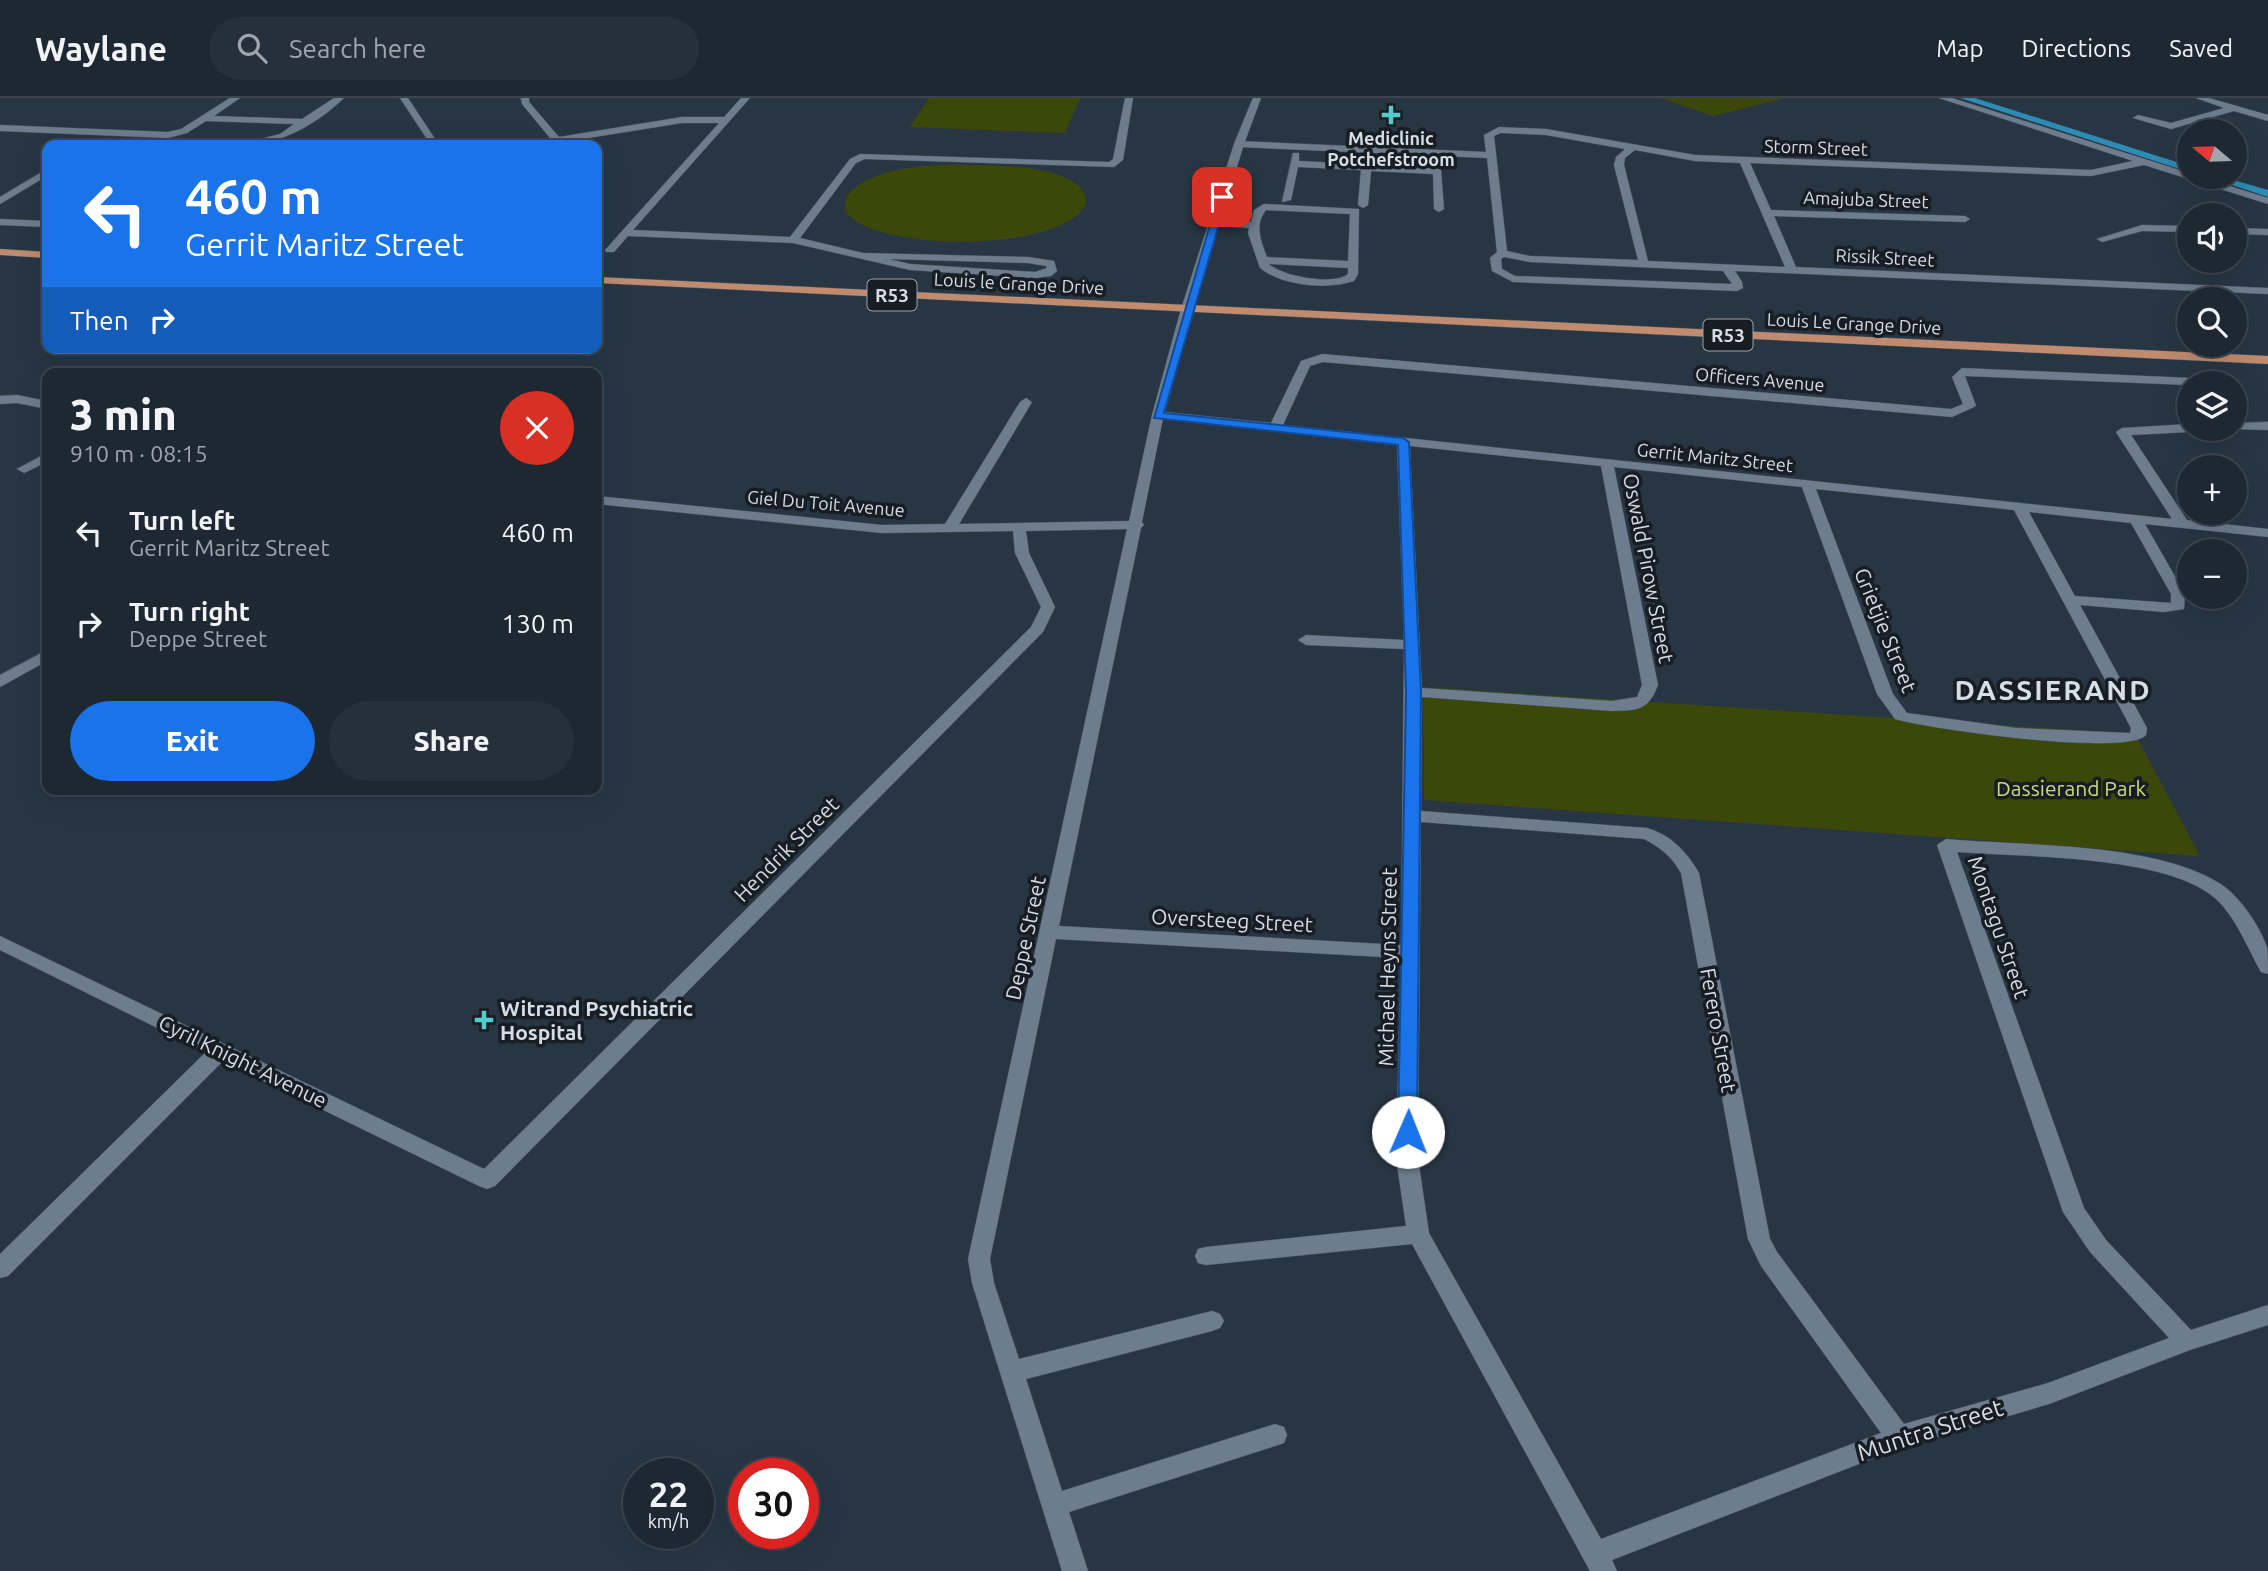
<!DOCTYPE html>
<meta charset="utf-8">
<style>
:root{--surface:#1e2833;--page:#26303b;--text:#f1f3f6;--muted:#a1a6ac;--line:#3c444e;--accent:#1a73e8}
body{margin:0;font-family:Ubuntu,sans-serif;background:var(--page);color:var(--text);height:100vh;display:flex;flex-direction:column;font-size:26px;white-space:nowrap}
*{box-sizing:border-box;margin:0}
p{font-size:23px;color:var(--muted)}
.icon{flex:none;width:38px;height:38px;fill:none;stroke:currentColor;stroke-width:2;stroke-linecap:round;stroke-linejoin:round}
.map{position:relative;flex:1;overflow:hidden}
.drawer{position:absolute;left:42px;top:270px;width:560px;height:427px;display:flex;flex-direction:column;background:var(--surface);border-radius:14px;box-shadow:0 7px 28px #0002,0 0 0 2px var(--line)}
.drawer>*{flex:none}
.top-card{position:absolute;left:42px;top:42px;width:560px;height:214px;border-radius:14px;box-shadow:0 7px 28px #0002,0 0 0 2px var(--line);background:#1a73e8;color:#fff;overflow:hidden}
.needle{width:46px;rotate:289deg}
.tools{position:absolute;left:2177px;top:21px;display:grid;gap:14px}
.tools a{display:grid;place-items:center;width:70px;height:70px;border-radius:50%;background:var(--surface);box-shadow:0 7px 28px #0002,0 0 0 2px var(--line);font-size:35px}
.speed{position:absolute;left:623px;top:1360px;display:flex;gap:14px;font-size:35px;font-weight:700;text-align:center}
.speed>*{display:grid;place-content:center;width:91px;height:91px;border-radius:50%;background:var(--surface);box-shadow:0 7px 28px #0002,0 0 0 2px var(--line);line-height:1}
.speed small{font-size:18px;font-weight:400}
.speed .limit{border:10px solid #d22;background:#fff;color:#111}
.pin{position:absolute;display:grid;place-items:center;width:60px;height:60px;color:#fff;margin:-30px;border-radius:14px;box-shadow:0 4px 10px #0006}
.me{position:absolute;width:77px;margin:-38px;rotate:1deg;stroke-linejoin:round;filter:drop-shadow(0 0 5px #0008)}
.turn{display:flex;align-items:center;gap:24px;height:147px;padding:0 28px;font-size:32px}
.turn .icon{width:91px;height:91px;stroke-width:2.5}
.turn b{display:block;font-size:49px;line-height:60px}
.then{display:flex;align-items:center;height:66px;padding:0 28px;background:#0003;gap:14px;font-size:26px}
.round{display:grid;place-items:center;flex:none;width:74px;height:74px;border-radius:37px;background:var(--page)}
.headline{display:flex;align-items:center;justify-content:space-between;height:119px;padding:0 28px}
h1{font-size:42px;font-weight:800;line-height:52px}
.action{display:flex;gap:14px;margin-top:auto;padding:14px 28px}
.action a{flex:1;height:80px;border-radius:42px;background:var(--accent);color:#fff;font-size:28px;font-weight:800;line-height:80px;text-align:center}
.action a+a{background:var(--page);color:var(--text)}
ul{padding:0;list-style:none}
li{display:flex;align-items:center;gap:21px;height:91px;padding:0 28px}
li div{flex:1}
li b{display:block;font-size:26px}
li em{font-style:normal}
header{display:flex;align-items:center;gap:42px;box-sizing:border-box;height:98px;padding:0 35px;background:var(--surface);border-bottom:2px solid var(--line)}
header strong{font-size:33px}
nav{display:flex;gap:38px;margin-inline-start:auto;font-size:24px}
.search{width:490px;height:63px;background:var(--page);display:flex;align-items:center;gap:18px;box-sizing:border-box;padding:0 24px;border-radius:38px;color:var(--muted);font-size:26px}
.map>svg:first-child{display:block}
.green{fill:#3c4809}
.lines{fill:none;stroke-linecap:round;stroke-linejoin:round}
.canal{fill:#2d8cb5;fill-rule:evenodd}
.street-casing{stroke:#47535f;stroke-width:1}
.secondary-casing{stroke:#47535f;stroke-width:1}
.primary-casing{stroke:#47535f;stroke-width:1}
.street{fill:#6e7d8e;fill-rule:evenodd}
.secondary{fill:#6e7d8e;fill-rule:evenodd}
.primary{fill:#c08b6e;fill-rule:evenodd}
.route{fill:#1a73e8;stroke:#114b97;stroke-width:2}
.poi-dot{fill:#52cdcc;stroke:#171d23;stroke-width:2.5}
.labels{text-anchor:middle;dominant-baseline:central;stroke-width:7;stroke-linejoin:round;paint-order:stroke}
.far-poi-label{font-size:18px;font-weight:bold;fill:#d5dde6;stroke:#171d23}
.far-street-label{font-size:18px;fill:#d5dde6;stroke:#171d23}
.shield{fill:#171d23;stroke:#9ca3ac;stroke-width:2}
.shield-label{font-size:19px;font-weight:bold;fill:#d5dde6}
.street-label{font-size:21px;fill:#d5dde6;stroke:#171d23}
.park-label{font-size:21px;fill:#c7df74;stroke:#171d23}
.poi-label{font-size:21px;font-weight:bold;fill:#d5dde6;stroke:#171d23;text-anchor:start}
.near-street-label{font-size:24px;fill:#d5dde6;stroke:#171d23}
.district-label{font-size:28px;font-weight:bold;letter-spacing:2px;fill:#d5dde6;stroke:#171d23}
</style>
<header>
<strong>Waylane</strong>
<div class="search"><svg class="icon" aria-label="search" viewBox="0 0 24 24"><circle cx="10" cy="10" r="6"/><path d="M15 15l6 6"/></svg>Search here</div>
<nav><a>Map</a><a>Directions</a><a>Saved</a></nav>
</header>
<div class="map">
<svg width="2268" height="1473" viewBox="0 0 2268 1473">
<rect width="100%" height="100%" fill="#283644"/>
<!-- green -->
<path class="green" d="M929 0H1080L1065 35 910 29Z
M1661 0H1785L1713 18Z
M949 67C977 67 1089 63 1086 106 1063 155 873 155 845 113L846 99C869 71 915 68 949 67Z
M1423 589 2135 636 2200 758 1424 702Z"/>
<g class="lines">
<!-- canal -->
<path class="canal" d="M1960 0H1975L2189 68V74Z
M2208 79H2223L2268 92V99Z"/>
<!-- street casing -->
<g class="street-casing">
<path id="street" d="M230 0H240L214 18 302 21 334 0H344C316 27 277 49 237 47L280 36 294 26 206 23 187 35 168 40 0 33V27L168 34 181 31Z
M400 0H408L439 47H431Z
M521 0H529V4L559 39 682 19H724L741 0H750L633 132 790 139 850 61 860 56 1109 64 1113 61 1125 0H1133L1123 62 1114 69 865 61 856 65 800 140 863 155 1028 159 1054 163 1057 173 1051 178 1035 180 910 172 793 145 628 138 614 154H606L605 152 719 25H682L563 44 565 47H521L550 40 522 6ZM889 161 1028 165 1046 168 1047 170 1035 174 910 166Z
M1939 0H1952L2189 75V79H2201L2268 100V106L2144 67 2091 78 1750 65 1771 112 1965 118 1970 121 1965 124 1774 118 1796 169 2268 190V196L1735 173 1742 184 1743 190 1737 193 1513 184 1492 173 1490 160 1497 154 1487 60 1239 49 1234 46 1239 43 1486 54 1484 37 1499 29 1546 31 1695 57 2091 72 2133 63ZM1501 35 1546 37 1625 51 1616 59 1614 67 1638 162 1530 158 1507 153 1494 38ZM1635 52 1695 63 1740 65 1785 169 1648 163 1624 67 1625 60ZM1504 159 1530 164 1723 173 1732 186 1515 178 1502 171 1501 161Z
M2196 0H2209L2268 17V23L2234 13 2171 31 2133 20 2138 17 2171 25 2224 10Z
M1293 55H1299V63L1433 70 1434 60H1440L1444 111 1439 114 1434 111 1433 76 1371 73 1368 107 1363 110 1358 107 1361 72 1298 69 1291 102 1282 104Z
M47 71V78L0 106V99Z
M1264 106 1359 111 1358 176 1354 183C1327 192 1282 188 1260 170L1248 135 1249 130 1214 128 1209 125 1214 122 1251 124 1254 112ZM1266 112 1350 116 1348 163 1267 159C1261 143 1254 127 1266 112ZM1269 166 1348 170V176C1334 188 1281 178 1269 166Z
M0 121 47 123V129L0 127Z
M2142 127 2189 128V134L2142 133 2102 144 2097 141Z
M2235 130 2268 131V137L2235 136Z
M1187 208 1193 211 1165 314 1271 325 1301 263 1322 256 1951 311 1963 306 1952 279 1962 270 2237 282 2239 285 2235 288V285L2189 287 1965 278 1976 308 1952 319 1323 264 1310 268 1283 327 2172 421 2116 334 2122 330 2189 326V331H2195L2189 334 2131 337 2187 422 2268 431V439L2145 426 2185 496 2184 511 2164 514 2080 507 2147 630 2146 637C2127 659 1929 631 1895 621L1877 596 1802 389 1614 369 1658 587C1648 613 1638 612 1612 613L1422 599 1421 713 1647 730C1671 737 1687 754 1699 775L1770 1141 1777 1154 1904 1326 2048 1285 2169 1240 2090 1154 2063 1114 1937 747 1946 741C2024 748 2153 744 2219 785 2240 798 2259 827 2267 849 2268 857 2268 867 2268 876L2261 874C2247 849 2237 821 2216 801 2168 757 2023 759 1957 754L2084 1110 2106 1142 2191 1232 2268 1207V1227L2190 1252 2049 1306 1900 1350 1612 1462 1617 1473H1590L1412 1146 1206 1167 1198 1165 1195 1158 1198 1151 1206 1149 1406 1128 1396 1060 1401 860 1056 841 990 1161 994 1185 1019 1261 1212 1213 1220 1216 1224 1223 1220 1230 1212 1233 1026 1281 1062 1393 1275 1326 1284 1329 1287 1337 1284 1345 1275 1348 1069 1414 1088 1473H1062L972 1185 968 1161 1127 431 1026 433 1029 455 1055 509 1043 534 495 1088 487 1091 479 1088 223 963 8 1178 0 1180V1156L206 954 0 852V838L484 1071 1031 529 1041 509 1015 455 1013 433 882 435 597 406V398L882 427 945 426 1020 304 1026 300 1032 304 959 426 1129 423 1152 317 1181 211ZM1163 321 1397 346 1404 542 1306 537 1298 542 1306 547 1404 551 1401 847 1059 828 1141 430 1144 427 1142 424ZM1410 348 1601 368 1642 587 1637 599 1612 603 1422 590ZM1816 391 2014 412 2131 630 2130 635 2016 630 1907 615 1893 596ZM2029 414 2131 425 2171 496V505L2075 498ZM1421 724 1644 741C1660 749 1672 759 1681 775L1748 1141 1761 1168 1881 1335 1601 1441 1429 1135 1418 1060Z
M17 297 47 303V311L17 305 0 306V298Z
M2268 324V332L2230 331H2235V325Z
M47 355V364L24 375 17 371Z
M47 552V563L0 589V577Z"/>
</g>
<!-- secondary casing -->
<g class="secondary-casing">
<path id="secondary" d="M1253 0H1261L1244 46 1193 211 1183 213 1181 211 1234 46Z"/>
</g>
<!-- primary casing -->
<g class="primary-casing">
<path id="primary" d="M0 151 47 154V160L0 157Z
M597 179 2268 258V266L597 185Z"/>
</g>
<!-- street -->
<use href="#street" class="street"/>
<!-- secondary -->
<use href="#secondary" class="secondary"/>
<!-- primary -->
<use href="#primary" class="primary"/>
</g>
<!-- route -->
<path class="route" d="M1222 96 1227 99 1164 315 1403 340 1409 344 1421 594 1417 1034 1408 1041 1398 1034 1406 594 1398 347 1154 320 1218 99Z"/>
<!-- markers -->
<g class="poi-dot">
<path d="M1387.5 6.5h7v7h7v7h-7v7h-7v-7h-7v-7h7z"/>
<path d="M480.5 911.5h7v7h7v7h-7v7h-7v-7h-7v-7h7z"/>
</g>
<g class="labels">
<!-- far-poi labels -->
<g class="far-poi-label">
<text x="1391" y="40">Mediclinic<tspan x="1391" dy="21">Potchefstroom</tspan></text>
</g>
<!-- far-street labels -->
<g class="far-street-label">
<text transform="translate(1816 49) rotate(2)">Storm Street</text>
<text transform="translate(1866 101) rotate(2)">Amajuba Street</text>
<text transform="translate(1885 159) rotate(3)">Rissik Street</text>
<text transform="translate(1019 185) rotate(3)">Louis le Grange Drive</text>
<text transform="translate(1854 225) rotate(3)">Louis Le Grange Drive</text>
<text transform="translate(1760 281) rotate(5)">Officers Avenue</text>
<text transform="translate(1715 359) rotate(6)">Gerrit Maritz Street</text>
<text transform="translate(826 405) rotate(5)">Giel Du Toit Avenue</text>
</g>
<!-- shield labels -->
<g class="shield">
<rect x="867.5" y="181.5" width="49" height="31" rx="5"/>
<rect x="1703.5" y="221.5" width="49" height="31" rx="5"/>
</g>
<g class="shield-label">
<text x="892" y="197">R53</text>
<text x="1728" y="237">R53</text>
</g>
<!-- street labels -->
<g class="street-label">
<text transform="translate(1649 470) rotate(79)">Oswald Pirow Street</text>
<text transform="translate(1886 532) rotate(68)">Grietjie Street</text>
<text transform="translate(786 751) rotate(-45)">Hendrik Street</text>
<text transform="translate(1232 822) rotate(3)">Oversteeg Street</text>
<text transform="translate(1999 829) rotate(71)">Montagu Street</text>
<text transform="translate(1025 840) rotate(-78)">Deppe Street</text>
<text transform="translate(1387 869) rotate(-89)">Michael Heyns Street</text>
<text transform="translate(1719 932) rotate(80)">Ferero Street</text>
<text transform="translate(243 963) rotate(26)">Cyril Knight Avenue</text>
</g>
<!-- park labels -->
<g class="park-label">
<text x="2071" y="690">Dassierand Park</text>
</g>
<!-- poi labels -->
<g class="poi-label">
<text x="500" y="910">Witrand Psychiatric<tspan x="500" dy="24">Hospital</tspan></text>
</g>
<!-- near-street labels -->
<g class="near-street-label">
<text transform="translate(1930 1332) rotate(-18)">Muntra Street</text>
</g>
<!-- district labels -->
<g class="district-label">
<text x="2053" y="591">DASSIERAND</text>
</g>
</g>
</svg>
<div class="tools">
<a><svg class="needle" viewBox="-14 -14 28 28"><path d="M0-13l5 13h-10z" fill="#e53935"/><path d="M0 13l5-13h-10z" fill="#a1a6ac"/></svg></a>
<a><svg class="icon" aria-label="sound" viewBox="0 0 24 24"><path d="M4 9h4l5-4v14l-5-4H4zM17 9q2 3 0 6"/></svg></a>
<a><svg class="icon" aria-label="search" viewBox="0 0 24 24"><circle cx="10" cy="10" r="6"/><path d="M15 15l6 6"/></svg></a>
<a><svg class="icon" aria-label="layers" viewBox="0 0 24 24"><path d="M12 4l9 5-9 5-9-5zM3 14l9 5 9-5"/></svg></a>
<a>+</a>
<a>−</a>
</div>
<div class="speed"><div>22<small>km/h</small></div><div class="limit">30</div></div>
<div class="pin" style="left:1222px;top:99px;background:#d93025"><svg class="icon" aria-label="arrive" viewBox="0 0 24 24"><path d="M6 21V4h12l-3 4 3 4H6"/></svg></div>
<svg class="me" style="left:1408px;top:1034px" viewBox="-20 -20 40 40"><circle r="19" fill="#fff"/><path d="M0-13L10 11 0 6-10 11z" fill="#1a73e8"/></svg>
<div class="top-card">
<div class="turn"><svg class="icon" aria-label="left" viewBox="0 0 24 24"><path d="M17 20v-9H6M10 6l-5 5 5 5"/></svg><div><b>460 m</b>Gerrit Maritz Street</div></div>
<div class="then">Then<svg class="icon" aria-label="right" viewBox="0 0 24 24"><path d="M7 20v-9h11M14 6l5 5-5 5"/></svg></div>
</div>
<section class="drawer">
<div class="headline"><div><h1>3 min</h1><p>910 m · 08:15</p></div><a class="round" style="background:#d93025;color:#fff"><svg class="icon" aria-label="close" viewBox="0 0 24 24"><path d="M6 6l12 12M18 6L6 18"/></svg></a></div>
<ul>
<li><svg class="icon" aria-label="left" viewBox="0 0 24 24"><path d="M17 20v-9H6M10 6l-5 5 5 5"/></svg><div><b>Turn left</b><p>Gerrit Maritz Street</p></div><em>460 m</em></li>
<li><svg class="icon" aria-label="right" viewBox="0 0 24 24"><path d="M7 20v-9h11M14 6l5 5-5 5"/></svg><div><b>Turn right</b><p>Deppe Street</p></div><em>130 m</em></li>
</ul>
<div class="action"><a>Exit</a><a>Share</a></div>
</section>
</div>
